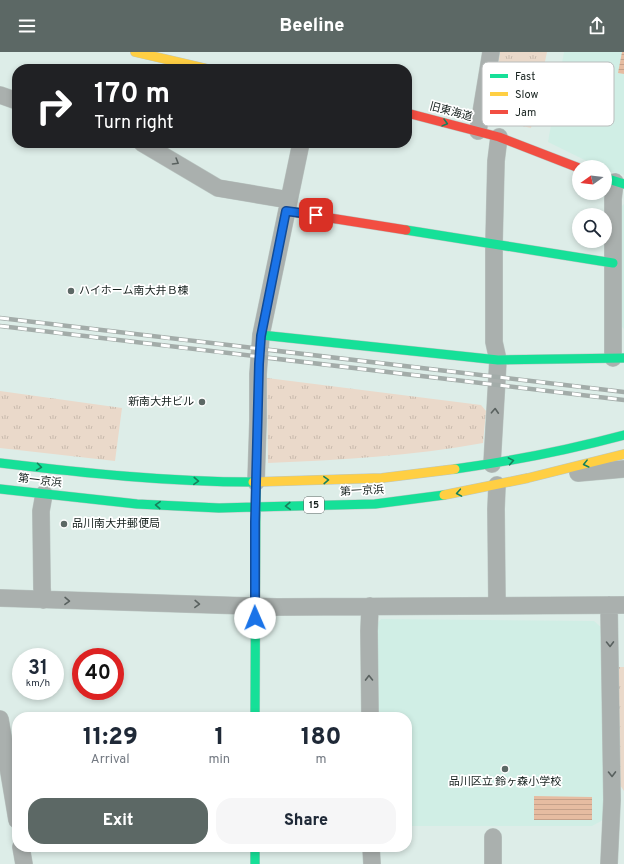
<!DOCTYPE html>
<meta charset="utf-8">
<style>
:root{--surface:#fff;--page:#f6f6f7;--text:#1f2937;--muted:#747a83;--accent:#5c6865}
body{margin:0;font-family:Overpass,"Noto Sans JP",sans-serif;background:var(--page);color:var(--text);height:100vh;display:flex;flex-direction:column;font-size:15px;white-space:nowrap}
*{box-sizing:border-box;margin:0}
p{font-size:13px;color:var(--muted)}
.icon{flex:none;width:22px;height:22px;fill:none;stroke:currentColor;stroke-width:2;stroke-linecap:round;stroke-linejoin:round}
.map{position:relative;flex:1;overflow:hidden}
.sheet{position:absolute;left:12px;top:660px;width:400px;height:140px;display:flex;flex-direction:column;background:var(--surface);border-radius:16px;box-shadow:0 2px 6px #0003}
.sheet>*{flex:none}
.top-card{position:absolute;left:12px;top:12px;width:400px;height:84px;border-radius:16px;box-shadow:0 2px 6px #0003;background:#202124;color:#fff;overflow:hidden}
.needle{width:26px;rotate:256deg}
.fabs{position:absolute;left:572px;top:108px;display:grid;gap:8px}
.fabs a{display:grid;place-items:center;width:40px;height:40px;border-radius:50%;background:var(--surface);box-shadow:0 2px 6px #0003;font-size:20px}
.speed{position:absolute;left:12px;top:596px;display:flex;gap:8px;font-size:20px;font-weight:700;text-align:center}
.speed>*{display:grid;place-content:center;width:52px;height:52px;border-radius:50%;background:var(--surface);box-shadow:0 2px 6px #0003;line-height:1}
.speed small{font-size:10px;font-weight:400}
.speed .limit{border:6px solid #d22;background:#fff;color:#111}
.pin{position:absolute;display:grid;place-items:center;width:34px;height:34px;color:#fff;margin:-17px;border-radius:8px;box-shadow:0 2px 6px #0006}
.me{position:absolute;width:44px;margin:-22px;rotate:359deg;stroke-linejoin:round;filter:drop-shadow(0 0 3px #0008)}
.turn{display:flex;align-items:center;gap:14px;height:84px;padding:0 16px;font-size:18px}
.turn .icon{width:52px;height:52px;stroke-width:2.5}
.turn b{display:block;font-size:28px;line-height:34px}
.eta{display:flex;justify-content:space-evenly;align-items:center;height:68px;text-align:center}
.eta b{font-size:24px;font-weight:800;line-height:28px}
.button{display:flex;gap:8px;margin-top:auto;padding:8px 16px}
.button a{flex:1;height:46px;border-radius:16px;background:var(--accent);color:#fff;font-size:16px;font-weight:800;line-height:46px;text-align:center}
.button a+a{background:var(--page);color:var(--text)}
header{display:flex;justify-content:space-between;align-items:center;height:52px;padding:0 16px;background:var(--accent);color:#fff;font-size:18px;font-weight:800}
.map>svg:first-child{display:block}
.built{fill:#d0eee5}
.park{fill:url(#park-tufts)}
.water{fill:url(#water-rules)}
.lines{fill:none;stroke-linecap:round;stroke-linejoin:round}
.street-casing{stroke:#bbc7c3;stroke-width:18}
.fast-casing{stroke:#bbc7c3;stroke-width:10}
.slow-casing{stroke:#bbc7c3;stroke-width:10}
.jam-casing{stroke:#bbc7c3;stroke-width:10}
.street{stroke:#aab0ae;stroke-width:17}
.fast{stroke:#16e098;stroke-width:9}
.slow{stroke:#ffcf43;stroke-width:9}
.jam{stroke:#f24e42;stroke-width:9}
.rail-casing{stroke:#a3aca9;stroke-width:4.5}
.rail{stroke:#fff;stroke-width:3;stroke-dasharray:9;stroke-linecap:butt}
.oneway{stroke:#16805b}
.oneway2{stroke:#59615f}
.route-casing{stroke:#114b97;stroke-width:10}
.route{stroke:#1a73e8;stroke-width:7}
.poi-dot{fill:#5c6865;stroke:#fff;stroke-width:1.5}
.labels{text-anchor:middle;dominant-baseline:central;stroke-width:3.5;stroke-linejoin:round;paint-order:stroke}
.shield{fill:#fff;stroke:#5c6462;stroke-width:1}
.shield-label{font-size:10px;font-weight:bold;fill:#16211e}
.street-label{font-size:11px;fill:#16211e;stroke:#fff}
.poi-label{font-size:11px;fill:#16211e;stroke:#fff;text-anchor:start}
.key{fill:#fff;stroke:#b9bcbc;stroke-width:1}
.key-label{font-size:11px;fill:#16211e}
</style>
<header><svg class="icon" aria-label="menu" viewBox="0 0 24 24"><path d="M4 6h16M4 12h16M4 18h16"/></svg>Beeline<svg class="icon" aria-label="share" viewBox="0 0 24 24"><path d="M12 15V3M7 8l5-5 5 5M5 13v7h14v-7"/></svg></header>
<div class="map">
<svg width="624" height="812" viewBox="0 0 624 812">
<defs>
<pattern id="park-tufts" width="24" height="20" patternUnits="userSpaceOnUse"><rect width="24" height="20" fill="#ead9ca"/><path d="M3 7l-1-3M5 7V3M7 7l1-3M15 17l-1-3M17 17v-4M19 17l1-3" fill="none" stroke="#c8baad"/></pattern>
<pattern id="water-rules" width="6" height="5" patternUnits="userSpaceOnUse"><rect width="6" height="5" fill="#e6bca1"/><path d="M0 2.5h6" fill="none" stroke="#c5a18a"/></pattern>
</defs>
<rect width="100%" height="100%" fill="#ddede8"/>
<!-- built -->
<path class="built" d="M564 0H624V123L605 118V115H599L548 90Z
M624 152V277L621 274 620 156Z
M381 567 594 569 604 578 603 768 592 774H407V665H375V575Z"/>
<!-- park -->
<path class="park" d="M500 0H547L531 76 491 67Z
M267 326 481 353 486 359 483 391C412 404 340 408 268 411Z
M0 339 122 356 115 409 0 396Z
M619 615H624V739L620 733 617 723Z"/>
<!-- water -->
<path class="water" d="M622 0H624V22L618 21Z
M534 744 592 745V768H534Z"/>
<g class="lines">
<!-- street casing -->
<g class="street-casing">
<path id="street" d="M0 43 17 49
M478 79 491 0
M142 91 218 136 289 148
M613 306V147L615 130
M492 412 498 308 494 290V191L496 109 499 85
M578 421 624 417
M256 430 258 369V322L261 283 301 91
M497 433 496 457 497 554
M0 546 277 555 624 553
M43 548 42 536 41 459 44 442
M609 553 612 748 609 812
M370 665 369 579 370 554
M0 667 17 768
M21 795 24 812
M371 795 372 812
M493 812V785"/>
</g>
<!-- fast casing -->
<g class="fast-casing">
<path id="fast" d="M605 126 624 132
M406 178 613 211
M261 283 498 308 624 306
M0 411C84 421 168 430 253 430
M455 417C512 409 568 398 624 383
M0 437 137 452 219 456 375 452 444 443
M255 665 256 430
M255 795V812"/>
</g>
<!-- slow casing -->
<g class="slow-casing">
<path id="slow" d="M135 0 208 17
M253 430 382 426 455 417
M444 443 528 426 624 402"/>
</g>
<!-- jam casing -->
<g class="jam-casing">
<path id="jam" d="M407 61 499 85 579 116
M286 159 406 178"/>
</g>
<!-- street -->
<use href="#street" class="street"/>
<!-- fast -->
<use href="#fast" class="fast"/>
<!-- slow -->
<use href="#slow" class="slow"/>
<!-- jam -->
<use href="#jam" class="jam"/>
<!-- rail casing -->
<g class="rail-casing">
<path id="rail" d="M0 266 624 340
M0 274 624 348"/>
</g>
<!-- rail -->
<use href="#rail" class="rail"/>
</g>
<!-- one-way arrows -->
<defs><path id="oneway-chevron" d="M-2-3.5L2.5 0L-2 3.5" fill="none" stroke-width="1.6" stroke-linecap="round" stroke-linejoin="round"/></defs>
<g class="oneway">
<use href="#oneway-chevron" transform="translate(445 71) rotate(15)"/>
<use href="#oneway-chevron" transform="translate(511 409) rotate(-10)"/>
<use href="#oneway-chevron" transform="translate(586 412) rotate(166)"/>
<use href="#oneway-chevron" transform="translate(39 415) rotate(7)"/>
<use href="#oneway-chevron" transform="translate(326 428) rotate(-2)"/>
<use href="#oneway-chevron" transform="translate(196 429) rotate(3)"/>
<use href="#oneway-chevron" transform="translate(459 441) rotate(170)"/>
<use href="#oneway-chevron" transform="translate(158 453) rotate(-177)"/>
<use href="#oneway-chevron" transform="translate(288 454) rotate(178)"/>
</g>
<g class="oneway2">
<use href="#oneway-chevron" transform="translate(176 110) rotate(31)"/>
<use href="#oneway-chevron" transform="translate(495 359) rotate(-87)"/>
<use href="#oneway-chevron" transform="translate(67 549) rotate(1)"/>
<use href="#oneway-chevron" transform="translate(197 552) rotate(2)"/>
<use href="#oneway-chevron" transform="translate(610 592) rotate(89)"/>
<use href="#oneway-chevron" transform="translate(369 626) rotate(-91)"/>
<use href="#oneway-chevron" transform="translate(612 722) rotate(89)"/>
</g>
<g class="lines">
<!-- route casing -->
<g class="route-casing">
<path id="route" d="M255 566V470L259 312 261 284 286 159 316 163"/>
</g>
<!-- route -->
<use href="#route" class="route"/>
</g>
<!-- markers -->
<g class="poi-dot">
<circle cx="71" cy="239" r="4"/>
<circle cx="202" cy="350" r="4"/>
<circle cx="64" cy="472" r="4"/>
<circle cx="505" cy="717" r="4"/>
</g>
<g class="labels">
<!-- shield labels -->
<rect class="shield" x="304" y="445" width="20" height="16" rx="3"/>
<g class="shield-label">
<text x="314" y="453">15</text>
</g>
<!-- street labels -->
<g class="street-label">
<text transform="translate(451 60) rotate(15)">旧東海道</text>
<text transform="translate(40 429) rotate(7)">第一京浜</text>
<text transform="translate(362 439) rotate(-3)">第一京浜</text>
</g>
<!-- poi labels -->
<g class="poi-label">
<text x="79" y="239">ハイホーム南大井Ｂ棟</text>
<text x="194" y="350" text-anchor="end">新南大井ビル</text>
<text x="72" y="472">品川南大井郵便局</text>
<text x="505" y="730" text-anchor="middle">品川区立 鈴ヶ森小学校</text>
</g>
</g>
<!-- legend -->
<rect x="482" y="10" width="132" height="64" rx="6" class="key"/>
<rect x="490" y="22" width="18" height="4" fill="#16e098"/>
<rect x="490" y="40" width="18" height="4" fill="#ffcf43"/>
<rect x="490" y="58" width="18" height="4" fill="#f24e42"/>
<g class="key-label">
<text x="515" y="28">Fast</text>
<text x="515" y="46">Slow</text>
<text x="515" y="64">Jam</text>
</g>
</svg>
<div class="fabs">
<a><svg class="needle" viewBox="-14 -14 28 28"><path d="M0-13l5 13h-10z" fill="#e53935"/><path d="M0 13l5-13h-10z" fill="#747a83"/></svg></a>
<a><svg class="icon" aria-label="search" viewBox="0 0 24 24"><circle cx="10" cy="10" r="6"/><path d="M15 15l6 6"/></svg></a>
</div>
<div class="speed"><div>31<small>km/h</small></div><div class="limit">40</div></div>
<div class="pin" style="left:316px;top:163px;background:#d93025"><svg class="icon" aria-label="arrive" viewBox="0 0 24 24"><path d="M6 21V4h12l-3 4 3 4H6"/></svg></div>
<svg class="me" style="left:255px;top:566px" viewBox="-20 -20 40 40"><circle r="19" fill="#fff"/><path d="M0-13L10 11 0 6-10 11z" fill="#1a73e8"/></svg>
<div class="top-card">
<div class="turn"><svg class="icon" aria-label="right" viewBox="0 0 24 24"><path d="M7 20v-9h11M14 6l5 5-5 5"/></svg><div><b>170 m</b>Turn right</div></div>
</div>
<section class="sheet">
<div class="eta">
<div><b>11:29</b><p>Arrival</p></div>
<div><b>1</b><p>min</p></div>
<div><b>180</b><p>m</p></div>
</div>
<div class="button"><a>Exit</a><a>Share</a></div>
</section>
</div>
